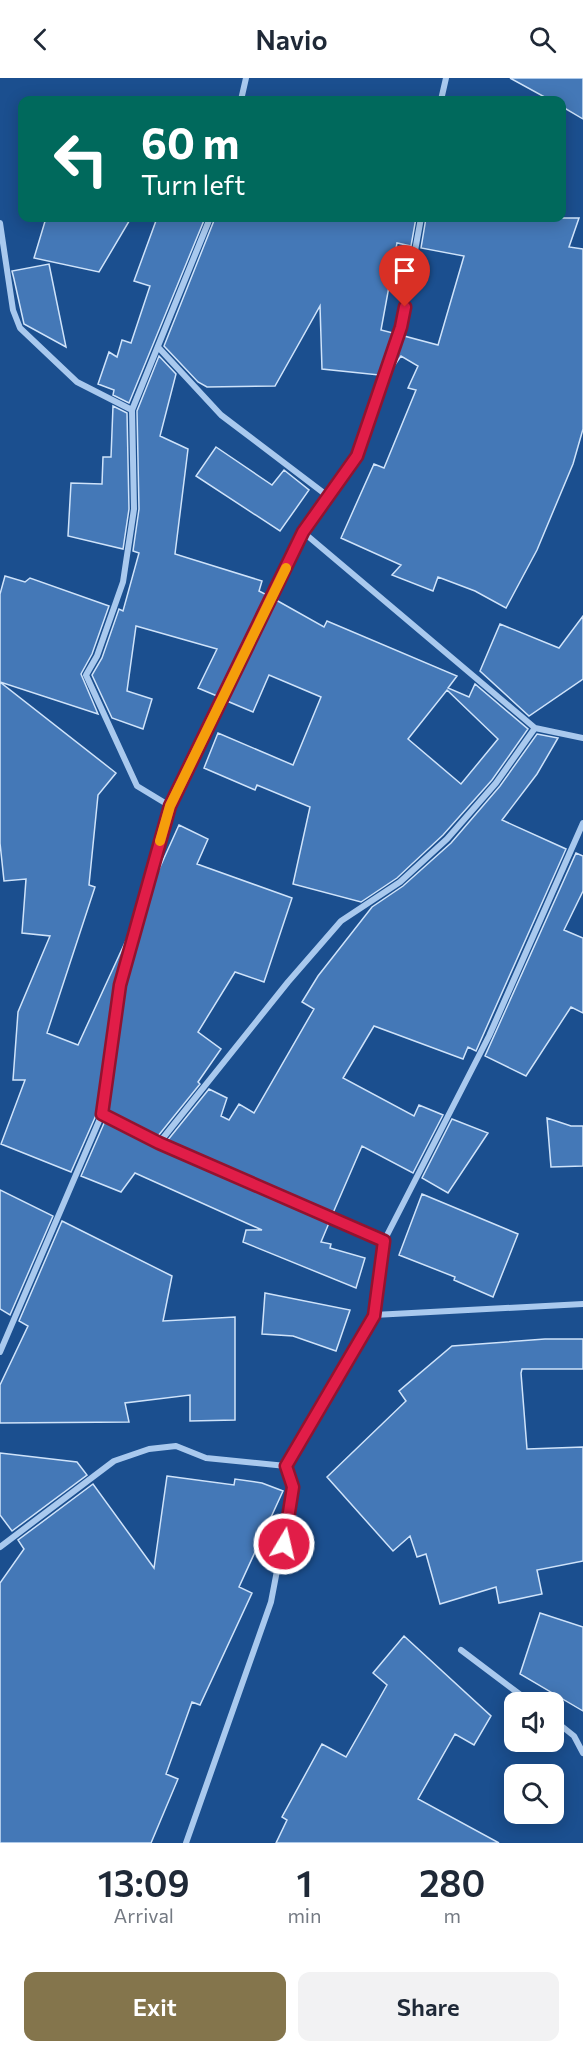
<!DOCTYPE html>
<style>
:root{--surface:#fff;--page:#f2f2f3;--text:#1f2937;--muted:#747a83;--accent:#84754c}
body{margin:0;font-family:Commissioner,sans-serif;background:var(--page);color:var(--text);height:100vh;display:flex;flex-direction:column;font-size:22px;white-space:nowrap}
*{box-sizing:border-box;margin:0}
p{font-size:20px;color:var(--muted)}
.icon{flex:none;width:33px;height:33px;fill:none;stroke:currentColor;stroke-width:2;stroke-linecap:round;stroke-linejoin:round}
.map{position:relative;height:1765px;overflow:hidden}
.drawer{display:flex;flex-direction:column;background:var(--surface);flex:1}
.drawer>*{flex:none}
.top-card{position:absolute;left:18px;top:18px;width:548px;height:126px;border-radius:12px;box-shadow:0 3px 15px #0003;background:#00695c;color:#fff;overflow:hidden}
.fabs{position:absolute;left:504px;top:1614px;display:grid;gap:12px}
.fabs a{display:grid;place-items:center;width:60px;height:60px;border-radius:12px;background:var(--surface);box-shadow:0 3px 15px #0003;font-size:30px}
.pin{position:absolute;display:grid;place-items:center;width:51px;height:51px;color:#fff;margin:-62px -26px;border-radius:50% 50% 50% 0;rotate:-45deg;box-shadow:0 0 6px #0007}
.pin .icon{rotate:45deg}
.me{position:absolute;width:66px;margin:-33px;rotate:9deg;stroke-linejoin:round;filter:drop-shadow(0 0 4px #0008)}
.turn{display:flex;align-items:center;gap:21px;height:126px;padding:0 24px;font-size:27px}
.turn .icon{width:78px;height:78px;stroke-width:2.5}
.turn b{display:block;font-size:42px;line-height:51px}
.eta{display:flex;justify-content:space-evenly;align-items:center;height:102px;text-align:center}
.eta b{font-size:36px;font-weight:600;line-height:42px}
.primary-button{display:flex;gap:12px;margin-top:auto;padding:12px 24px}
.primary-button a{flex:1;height:69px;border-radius:12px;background:var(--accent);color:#fff;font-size:24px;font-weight:600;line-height:69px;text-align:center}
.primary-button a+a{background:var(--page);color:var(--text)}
header{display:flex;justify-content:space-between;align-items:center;height:78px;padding:0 24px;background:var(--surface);font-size:27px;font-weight:600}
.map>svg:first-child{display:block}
.building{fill:#4478b7;stroke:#cfe3fa;stroke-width:1.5;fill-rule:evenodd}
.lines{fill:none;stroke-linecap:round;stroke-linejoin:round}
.minor{stroke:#a9c9ee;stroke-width:6}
.route-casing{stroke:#92132f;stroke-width:15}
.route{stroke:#e11d48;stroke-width:10}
.slow{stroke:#f59e0b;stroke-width:10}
</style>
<header><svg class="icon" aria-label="back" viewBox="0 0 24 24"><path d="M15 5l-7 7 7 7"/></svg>Navio<svg class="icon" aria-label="search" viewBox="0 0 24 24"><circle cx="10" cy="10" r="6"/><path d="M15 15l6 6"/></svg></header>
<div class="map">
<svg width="583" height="1765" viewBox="0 0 583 1765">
<rect width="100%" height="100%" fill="#1b4f8f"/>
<!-- building -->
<path class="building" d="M510 0H583V41L561 28V22H550Z
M46 140H131L99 194 34 180Z
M157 140H205L129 325 113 317 114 312 98 306 109 274 117 279 122 262 131 265 150 208 134 203Z
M215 140H416L411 168 397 165 381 252 393 255 379 297 322 291 320 228 275 308 207 309 198 304 164 268Z
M426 140H579L569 169 583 171V351L573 386 537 472 506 530 475 513 438 499 433 513 392 497 401 487 341 460 374 386 384 390 416 312 408 310 418 288 401 278 392 291 404 258 438 267 464 178 421 170Z
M49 186 66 269 24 246 14 201 12 193Z
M159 278 176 296 160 358 188 371 175 476 262 503 259 513 267 517 217 618 198 610 217 571 136 548 127 613 152 621 143 651 112 640 92 597 102 580 119 531 123 533 139 475 133 473 139 431 137 333Z
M113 328 127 335 129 431 123 471 68 458 71 405 102 406 103 379H111Z
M216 369 272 407 284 392 309 412 280 453 196 398Z
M5 498 25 504 30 500 109 528 92 576 81 596 98 636 0 604V516Z
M276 522 324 549 327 543 457 598 448 610 469 619 475 606 528 651 492 702 443 757 397 800 361 824 293 806 310 729 257 707 255 712 204 690 218 655 293 687 321 619 269 597 253 634 227 623ZM447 612 498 661 461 706 408 661Z
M583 538V601L529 638 480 593 500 546 559 570Z
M0 604 116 695 98 717 89 807 95 809 47 955 78 967 128 858 115 906 97 1035 71 1094 1 1066 25 1002H13L18 934 50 858 22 855 26 801 4 803 0 765Z
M537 656 558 660 537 696 502 742 566 771 476 973 468 969 463 981 374 948 343 1000 414 1038 419 1027 443 1037 413 1095 362 1068 333 1135 167 1063 209 1011 227 1020 221 1038 229 1042 239 1026 254 1035 314 931 302 924 318 898 372 829 403 808 451 765 500 708Z
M179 747 208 761 197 786 292 820 264 904 235 894 198 954 221 971 198 1004 200 1006 158 1058 108 1033 125 908 156 798Z
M576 775 583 778V813L564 852 583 860V935L571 929 526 998 485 978Z
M547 1040 571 1048H583V1088L551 1089Z
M452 1041 488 1055 448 1115 422 1100Z
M105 1043 157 1070 329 1145 321 1164 331 1166 330 1170 365 1180 356 1210 243 1164 246 1152H262L135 1095 121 1114 81 1098Z
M0 1112 53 1138 10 1237 0 1231Z
M422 1116 518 1156 493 1219 454 1202 455 1199 399 1177Z
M62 1143 172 1198 163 1243 235 1239V1342L190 1343V1317L125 1325 129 1344 0 1345V1307L28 1248 19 1243Z
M265 1215 350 1232 336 1273 293 1258 262 1256Z
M545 1261H583V1291H522L521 1295 527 1371 583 1369V1483L537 1492 542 1516 499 1525 496 1509 440 1526 426 1476 417 1479 410 1458 393 1473 327 1399 406 1323 399 1313 452 1268Z
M0 1375 77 1384 87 1397 12 1453 0 1437Z
M167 1398 234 1407 235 1401 262 1405 283 1413 239 1509 252 1515 200 1627 192 1624 166 1696 178 1701 151 1765H0V1505L24 1471 18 1462 93 1406 154 1490Z
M540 1535 583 1549V1633L520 1596Z
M404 1558 491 1638 474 1667 455 1656 418 1721 499 1765H276L287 1742 282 1739 322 1666 346 1679 387 1607 373 1595Z"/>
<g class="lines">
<!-- minor -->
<path class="minor" d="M241 22 246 0
M441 22 446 0
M0 145 13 232 20 250 77 304 132 332
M158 269 221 337 329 419
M303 454 535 650 583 660
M170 728 303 454 357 378 401 249 421 140
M102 1036 159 1065 384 1163
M159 1065 288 904 341 843 400 804 447 761 496 705 535 650
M374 1237 583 1226
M0 1274 102 1036 120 907 170 728 137 708 86 597 97 578 123 504 134 431 132 332 210 140
M0 1469 114 1383 149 1371 176 1368 206 1380 286 1388
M461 1572 530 1624
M554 1642 574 1658 583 1675
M186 1765 271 1524 293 1409 286 1388 374 1237 384 1163 489 958 583 745"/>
</g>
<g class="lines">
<!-- route casing -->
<g class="route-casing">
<path id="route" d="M284 1466 293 1409 286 1388 374 1238 384 1163 159 1065 102 1036 120 907 170 728 303 454 357 378 401 249 405 229"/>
</g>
<!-- route -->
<use href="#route" class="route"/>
<!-- slow -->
<path class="slow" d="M160 763 170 728 286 490"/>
</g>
</svg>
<div class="fabs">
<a><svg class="icon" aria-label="sound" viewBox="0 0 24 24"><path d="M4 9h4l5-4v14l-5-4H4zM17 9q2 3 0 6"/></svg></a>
<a><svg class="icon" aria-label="search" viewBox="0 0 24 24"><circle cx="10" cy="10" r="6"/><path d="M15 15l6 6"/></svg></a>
</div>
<div class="pin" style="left:405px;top:229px;background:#d93025"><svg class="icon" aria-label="arrive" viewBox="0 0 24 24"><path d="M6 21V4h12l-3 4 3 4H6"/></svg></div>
<svg class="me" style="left:284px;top:1466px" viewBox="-20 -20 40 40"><circle r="17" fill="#e11d48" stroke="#fff" stroke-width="3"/><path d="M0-11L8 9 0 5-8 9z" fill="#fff"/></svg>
<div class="top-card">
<div class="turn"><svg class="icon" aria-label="left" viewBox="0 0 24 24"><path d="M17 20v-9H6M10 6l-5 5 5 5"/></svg><div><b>60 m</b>Turn left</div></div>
</div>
</div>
<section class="drawer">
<div class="eta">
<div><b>13:09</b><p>Arrival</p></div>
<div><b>1</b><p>min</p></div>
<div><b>280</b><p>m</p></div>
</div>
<div class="primary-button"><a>Exit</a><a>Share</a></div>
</section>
